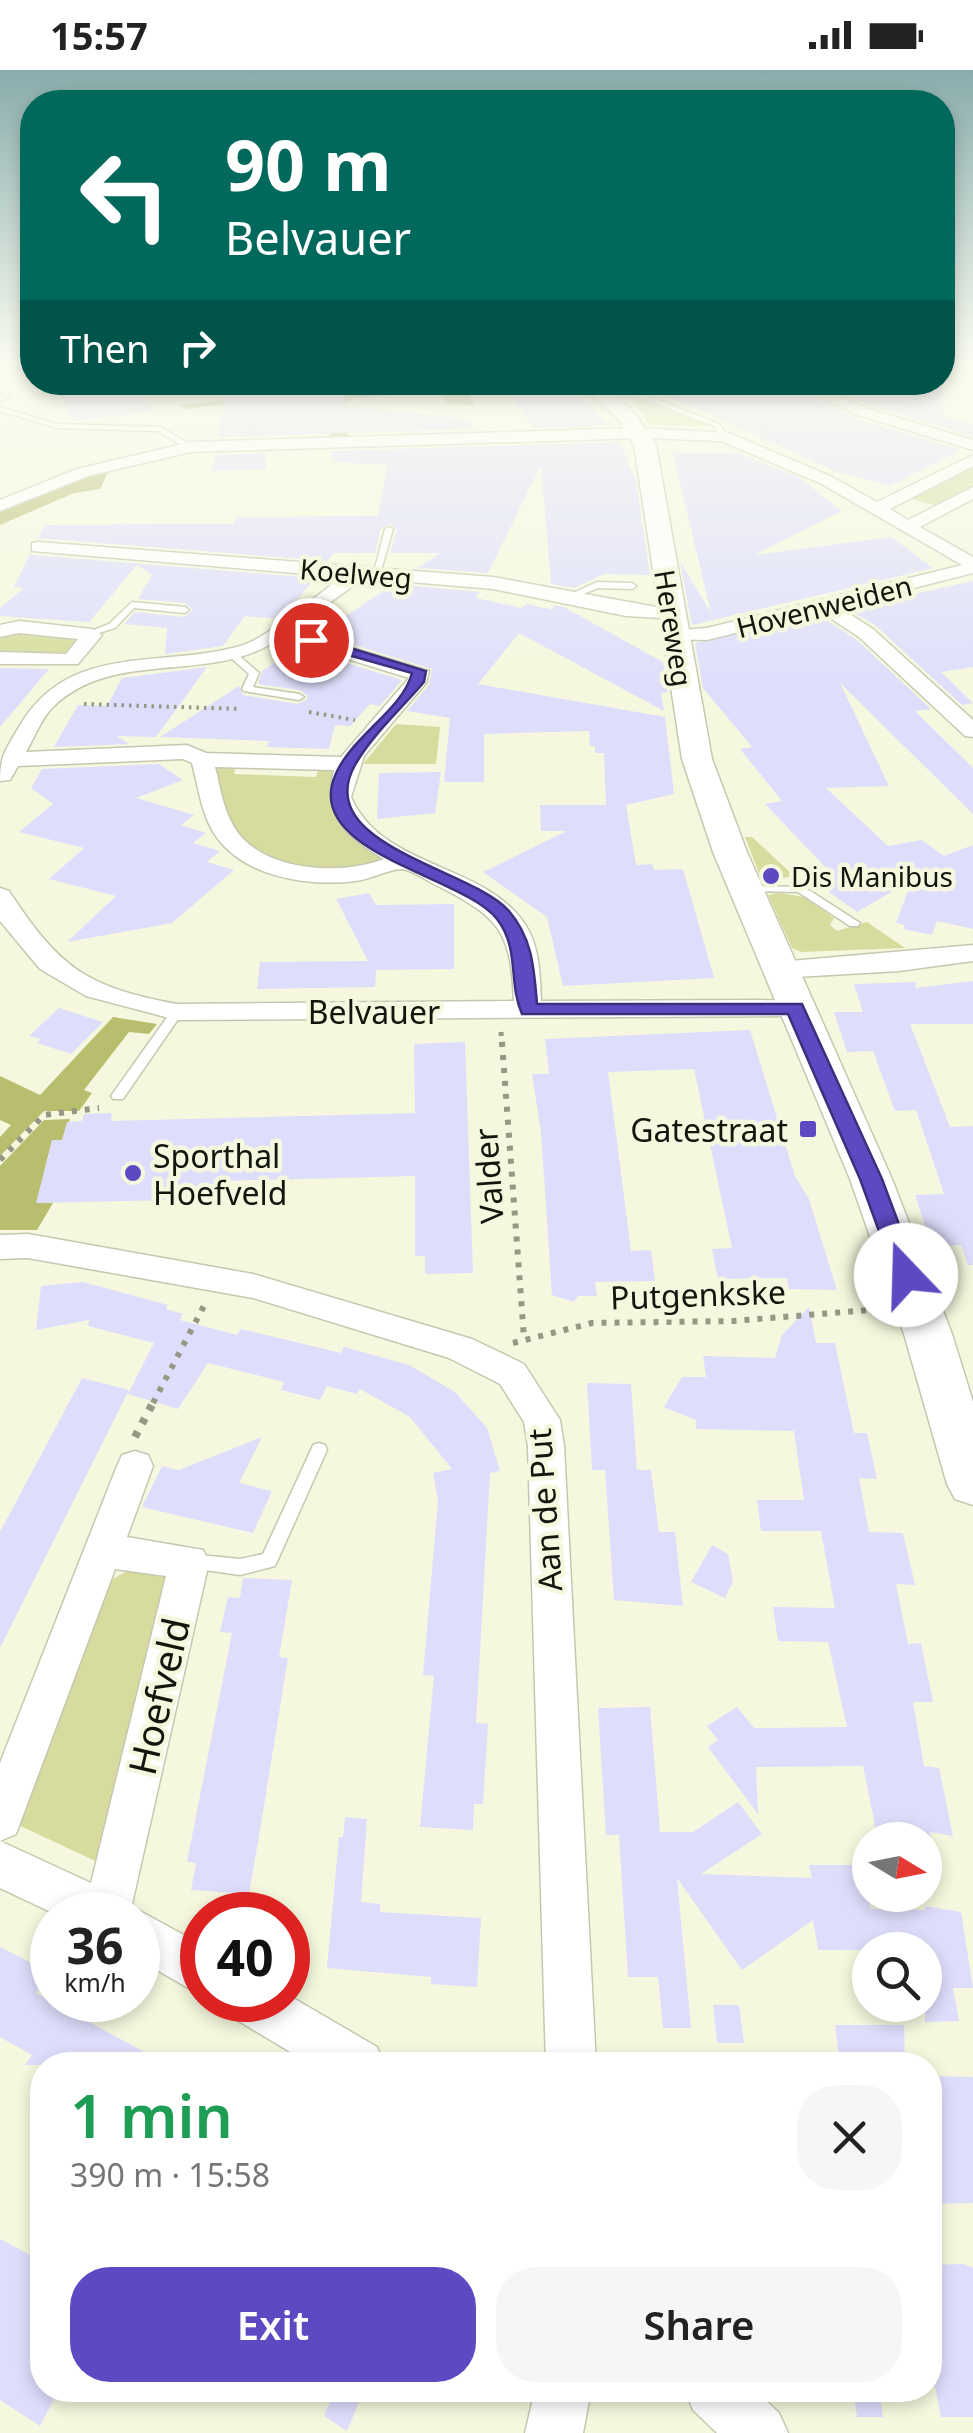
<!DOCTYPE html>
<meta charset="utf-8">
<style>
:root{--surface:#fff;--page:#f6f6f6;--text:#222;--muted:#767676;--accent:#5d4ac2}
body{margin:0;font-family:"Noto Sans",sans-serif;background:var(--page);color:var(--text);height:100vh;display:flex;flex-direction:column;font-size:38px;white-space:nowrap}
*{box-sizing:border-box;margin:0}
p{font-size:32px;color:var(--muted)}
.icon{flex:none;width:55px;height:55px;fill:none;stroke:currentColor;stroke-width:2;stroke-linecap:round;stroke-linejoin:round}
.map{position:relative;flex:1;overflow:hidden}
.sheet{position:absolute;left:30px;top:1982px;width:912px;height:350px;display:flex;flex-direction:column;background:var(--surface);border-radius:40px;box-shadow:0 5px 15px #0003}
.sheet>*{flex:none}
.guide{position:absolute;left:20px;top:20px;width:935px;height:305px;border-radius:40px;box-shadow:0 5px 15px #0003;background:#00695c;color:#fff;overflow:hidden}
.needle{width:65px;rotate:100deg}
.tools{position:absolute;left:852px;top:1752px;display:grid;gap:20px}
.tools a{display:grid;place-items:center;width:90px;height:90px;border-radius:50%;background:var(--surface);box-shadow:0 5px 15px #0003;font-size:50px}
.speed{position:absolute;left:30px;top:1822px;display:flex;gap:20px;font-size:50px;font-weight:700;text-align:center}
.speed>*{display:grid;place-content:center;width:130px;height:130px;border-radius:50%;background:var(--surface);box-shadow:0 5px 15px #0003;line-height:1}
.speed small{font-size:25px;font-weight:400}
.speed .limit{border:15px solid #d22;background:#fff;color:#111}
.pin{position:absolute;display:grid;place-items:center;width:85px;height:85px;color:#fff;margin:-42px;border:5px solid #fff;border-radius:50%;box-shadow:0 2px 10px #0007}
.me{position:absolute;width:110px;margin:-55px;rotate:339deg;stroke-linejoin:round;filter:drop-shadow(0 0 8px #0008)}
.turn{display:flex;align-items:center;gap:35px;height:210px;padding:0 40px;font-size:45px}
.turn .icon{width:130px;height:130px;stroke-width:2.5}
.turn b{display:block;font-size:70px;line-height:85px}
.then{display:flex;align-items:center;height:95px;padding:0 40px;background:#0003;gap:20px;font-size:38px}
.round{display:grid;place-items:center;flex:none;width:105px;height:105px;border-radius:40px;background:var(--page)}
.head{display:flex;align-items:center;justify-content:space-between;height:170px;padding:0 40px}
h1{font-size:60px;font-weight:600;line-height:75px;color:#1e9e55}
.cta{display:flex;gap:20px;margin-top:auto;padding:20px 40px}
.cta a{flex:1;height:115px;border-radius:40px;background:var(--accent);color:#fff;font-size:40px;font-weight:600;line-height:115px;text-align:center}
.cta a+a{background:var(--page);color:var(--text)}
.status{display:flex;justify-content:space-between;align-items:center;height:70px;padding:0 50px;background:var(--surface);direction:ltr}
.status svg{height:28px;fill:currentColor}
.map>svg:first-child{display:block}
.green{fill:#d7dc9e}
.forest{fill:#b9be6f}
.building{fill:#dedefc}
.lines{fill:none;stroke-linecap:round;stroke-linejoin:round}
.lane-casing{stroke:#c5c8af;stroke-width:3}
.street-casing{stroke:#c5c8af;stroke-width:3}
.secondary-casing{stroke:#c5c8af;stroke-width:3}
.path-far3{stroke:#969885;stroke-width:4;stroke-dasharray:2.5 5;stroke-linecap:butt}
.path-far2{stroke:#969885;stroke-width:5;stroke-dasharray:4 6;stroke-linecap:butt}
.path-far1{stroke:#969885;stroke-width:6;stroke-dasharray:5 8;stroke-linecap:butt}
.path{stroke:#969885;stroke-width:8;stroke-dasharray:6 9;stroke-linecap:butt}
.lane{fill:#fff;fill-rule:evenodd}
.street{fill:#fff;fill-rule:evenodd}
.secondary{fill:#fff;fill-rule:evenodd}
.route{fill:#5d4ac2;stroke:#3c307e;stroke-width:2.5}
.poi-dot{fill:#5d4ac2;stroke:#f5f8de;stroke-width:4}
.labels{text-anchor:middle;dominant-baseline:central;stroke-width:9;stroke-linejoin:round;paint-order:stroke}
.far-street-label{font-size:28px;fill:#14150c;stroke:#f5f8de}
.far-poi-label{font-size:28px;fill:#14150c;stroke:#f5f8de;text-anchor:start}
.street-label{font-size:32px;fill:#14150c;stroke:#f5f8de}
.poi-label{font-size:32px;fill:#14150c;stroke:#f5f8de;text-anchor:end}
.near-street-label{font-size:38px;fill:#14150c;stroke:#f5f8de}
</style>
<div class="status"><b>15:57</b><svg viewBox="0 0 49 12"><path d="M0 12V9h3v3zM5 12V6h3v6zM10 12V3h3v9zM15 12V0h3v12zM26 1h20v11H26zM47 4h2v5h-2z"/></svg></div>
<div class="map">
<svg width="973" height="2363" viewBox="0 0 973 2363">
<rect width="100%" height="100%" fill="#f5f8de"/>
<!-- green -->
<path class="green" d="M627 323H629L711 356 650 355Z
M973 394V416L937 436 909 428Z
M6 560 84 565 69 587 0 585V564Z
M396 654 440 657 436 694H363Z
M212 695H236L234 704 316 707 319 697 336 700C322 742 351 763 382 787L381 792C334 810 262 798 231 755 220 740 217 713 212 695Z
M745 767H752L794 806 778 809 780 804 766 801 764 806 769 810 762 811Z
M779 823 804 827 834 848 830 855 837 861 867 852 905 878 801 882 792 878 768 825Z
M139 1494 175 1500 108 1797 12 1752 106 1513Z"/>
<!-- forest -->
<path class="forest" d="M444 312 467 320 474 336 447 333 437 322 355 328 344 334 349 370 330 371 327 336 290 328 186 339 180 335 318 318Z
M109 400 100 419 74 423 0 455V438L51 415Z
M113 947 157 954 149 964 129 962 84 1020 92 1023 79 1041H44L0 1086V1067L11 1055 0 1050V1006L40 1025Z
M70 1049 62 1070 52 1071 37 1132 53 1133 37 1160H0V1096L44 1050Z"/>
<!-- building -->
<path class="building" d="M228 312H344L346 336 470 349 472 359 218 367Z
M500 312H565L610 355 534 358Z
M637 312H786L857 349 961 380 890 416 835 401Z
M820 312H941L943 346 973 355V366L869 335Z
M140 317 155 342 73 351 61 326Z
M619 372 636 410 650 505 604 504 574 518 551 514 541 395 488 503 418 498 440 483H390L397 460 391 454 381 458 375 483H333L328 491 38 468 45 455 234 454 237 447 378 446 387 395 333 392 332 381Z
M266 383V399L212 401 215 385Z
M673 383H739L800 408 842 441 754 485 892 467 933 498 692 555 680 491 711 543Z
M30 484 32 485 315 508 281 549 245 546 223 576 165 584 167 558 124 554 135 542 185 547 193 540 185 533 138 529 152 505 137 495 89 552 0 546V538L24 518 14 517Z
M973 511V597L941 602 973 633 962 635 876 556 848 539Z
M394 514 479 522 476 528 521 538 527 534 553 540V535L564 537 663 592 668 622 661 623 664 641 519 563 478 614 665 647 674 724 626 735 636 795 652 794 654 800 683 799 714 908 563 916 547 847 483 802 567 761H541L540 735H606L604 683H595V676H590L589 661 484 664V712H444L450 648 407 641 429 615 432 599 319 564Z
M820 546 857 570 931 639 915 641 973 698V744L840 613 889 716 826 718 888 776 922 770 944 786 973 775V859L937 851 932 865 903 859 905 855 896 853 912 810 857 842 814 811 832 804 765 734 782 731 740 679 752 677 703 618 695 573Z
M298 578 402 610 380 636 370 634 350 656 335 655 329 679 267 677 269 671 160 667 239 616 243 625 298 634 306 630 308 626 300 620 258 614 262 601Z
M207 597 156 667 117 666 129 674 54 677 78 635 107 636 122 608Z
M0 598 49 599 0 657Z
M159 694 183 710 136 728 194 745 181 755 206 763 193 773 220 781 207 792 234 800 172 853 67 872 116 826 49 809 84 778 19 762 53 734 31 718 42 699Z
M441 702 435 743 377 749 379 703Z
M369 823 376 835 454 834V899L376 900 375 917 257 919 260 892 368 891 336 829Z
M973 911V954H910L950 1057 973 1056V1195H968L961 1175 932 1176 915 1125 944 1124 916 1040 895 1041 873 981 847 982 834 942H863L854 914 917 912 915 918Z
M59 938 103 952 71 984 37 973 41 969 29 966Z
M750 960 795 1106 809 1129 837 1220 789 1219 787 1208 718 1209 712 1179 732 1178 694 999 608 1002 631 1181 651 1180 655 1211 595 1212 597 1226H578L574 1232 552 1225 541 1062 532 1004H549L545 969Z
M465 972 473 1203 425 1204V1186H415V1106L220 1111 217 1129 36 1133 52 1070H62L67 1052 82 1051 84 1044 112 1043 111 1051 415 1043 414 974Z
M83 1212 168 1235 166 1239 183 1244 180 1250 237 1265 241 1259 341 1283 344 1277 409 1295 455 1322 487 1358 500 1401 490 1403 476 1653 488 1654 483 1734H474L473 1760 420 1757 434 1606 423 1605 438 1431 433 1403 452 1399 410 1347 360 1319 357 1324 327 1316 320 1330 281 1320 284 1312 208 1293 178 1339 128 1324 154 1273 88 1256 89 1250 36 1260 41 1216Z
M809 1237 816 1273H835L854 1363H867L877 1409 859 1408 869 1462 903 1463 915 1515 896 1514 908 1574 921 1573 933 1632H913L924 1696 939 1698 953 1766 930 1762 932 1770H878L863 1696 756 1697 758 1744 708 1677 718 1670 707 1656 737 1637 754 1658 847 1657 828 1572 778 1571 773 1537 835 1538 821 1461H761L757 1430H804L794 1361 696 1359V1350L664 1337 682 1307H706L703 1286 775 1288 782 1265Z
M82 1308 129 1320 0 1578V1462Z
M587 1313 631 1314 637 1400H651L659 1462H675L683 1536 614 1530 605 1400H592Z
M262 1367 239 1413 272 1421 253 1463 142 1437 162 1396 179 1400Z
M712 1475 728 1484 733 1511 725 1528 691 1512Z
M243 1508 292 1510 279 1587 288 1588 261 1754 249 1824 191 1820 196 1793 187 1792 232 1563 220 1562 228 1527 240 1528Z
M650 1637 660 1762H693L738 1732 762 1764 701 1804 812 1808 809 1795H870V1839L925 1840V1836L961 1842 973 1918H953L959 1951 925 1952V1880H818L813 1850 742 1900 677 1808 691 1958H663L658 1907H628L619 1765H606L598 1638Z
M345 1747 367 1749 361 1832 380 1834V1842L481 1848 477 1917 431 1914V1907L327 1898 339 1767H343Z
M0 1877 49 1902 36 1923 168 1995H25L32 1985 0 1967Z
M713 1935H739L744 1973H717Z
M835 1955H904L905 1995H840Z
M930 2006 973 2007V2133L930 2134Z
M0 2169 42 2191V2320H59L40 2356 0 2330Z
M964 2194 973 2198V2347H941L930 2292V2195Z
M335 2320 360 2330 347 2361 324 2346Z
M853 2320H879L883 2347H857Z"/>
<g class="lines">
<!-- lane casing -->
<g class="lane-casing">
<path id="lane" d="M0 318 11 324 1 331 0 327 3 324 0 323Z
M602 320 635 321 719 354 728 366 721 368 714 356 632 324 600 323Z
M0 337 57 354 160 357 195 377 188 379 158 361 57 358 0 341Z
M389 457 393 459 380 504 373 506 385 459Z
M597 512 632 513 636 516 632 519 598 518 571 529 564 527Z
M132 532 185 537 189 540 185 543 134 538 115 558 89 566V562L109 554Z
M230 583H236L259 603 253 617 299 624 304 627 299 630 244 621 242 619 249 604 230 587Z
M745 816 804 817 860 853 858 856H850L798 822 741 821 739 819Z
M177 938 183 942 123 1029H113L111 1026 113 1023 173 939Z
M319 1373 325 1375 327 1380 275 1496 240 1505 183 1497 180 1492 183 1487 189 1484 240 1489 263 1484 311 1380 313 1375Z"/>
</g>
<!-- street casing -->
<g class="street-casing">
<path id="street" d="M790 312H810L868 339 973 370V380L858 345Z
M639 358 729 363 832 407 877 432 973 385V396L890 439 908 450 973 417V429L920 457 973 487V503L839 537 873 559 973 650V667L965 666 859 567 821 542 707 570 667 569V561L707 558 962 495 820 413 721 371 643 368 191 382 88 406 0 441V430L77 399 191 372Z
M38 472 493 507 678 541V549L626 546 493 519 364 508 292 560 429 601 426 613 364 686 351 727C383 800 486 792 526 856 540 878 540 907 541 931L795 930 809 938 795 946 177 950 86 926 40 899 0 851V818L9 821C59 897 85 917 177 934L514 931C511 860 499 847 436 815 427 811 411 799 401 799 387 800 371 809 356 811 307 817 239 807 212 760 201 740 198 716 192 693L183 689 18 696 10 710 0 711C0 686 6 679 19 657 69 571 160 599 240 576 270 567 315 526 342 507L32 481V473ZM280 568 409 608 341 687 206 683 187 675 26 682C34 668 42 647 54 636 116 577 213 616 280 568ZM215 697 334 700C323 747 346 766 384 789 340 806 261 802 234 757 223 739 220 716 215 697Z
M19 551 92 559 102 565 78 594H0V582L66 584 78 569 19 563 0 567V555Z
M973 875V891L899 901 779 908 766 900 779 892Z
M28 1164 253 1204 472 1269 524 1294 560 1350 564 1376 596 1995H546L528 1376 524 1352 500 1314 449 1288 253 1228 28 1188 0 1189V1165Z
M135 1381 148 1385 153 1396 127 1467 203 1480 209 1492 130 1843 138 1840 202 1875V1926L138 1889V1845H57L0 1818V1771L91 1813 166 1506 115 1499 16 1764 0 1771V1693L117 1396 122 1385Z
M288 1925 377 1977 384 1995H312L232 1947 225 1930H288Z
M535 2320H591L583 2363H525Z
M685 2320H755L779 2343 788 2363H717L693 2340Z"/>
</g>
<!-- secondary casing -->
<g class="secondary-casing">
<path id="secondary" d="M578 312H600L634 342 656 375 712 689 747 782 892 1109 952 1264 973 1332V1435L955 1429 947 1414 904 1264 850 1109 713 782 682 689 634 375 619 350Z"/>
</g>
<!-- path-far3 -->
<path class="path-far3" d="M84 634 241 639
M309 642 355 650"/>
<!-- path-far2 -->
<path class="path-far2" d="M501 962 502 975"/>
<!-- path-far1 -->
<path class="path-far1" d="M502 972 524 1268
M0 1090 44 1045 99 1038
M513 1273 592 1253 733 1251 882 1239
M153 1333 206 1232"/>
<!-- path -->
<path class="path" d="M135 1367 154 1331"/>
<!-- lane -->
<use href="#lane" class="lane"/>
<!-- street -->
<use href="#street" class="street"/>
<!-- secondary -->
<use href="#secondary" class="secondary"/>
</g>
<!-- sky -->
<linearGradient id="sky" x2="0" y2="1"><stop stop-color="#89acac"/><stop offset="0.47" stop-color="#fafcf0"/><stop offset="1" stop-color="#fafcf0" stop-opacity="0"/></linearGradient>
<rect width="973" height="621" fill="url(#sky)"/>
<!-- route -->
<path class="route" d="M311 566 426 601 424 612C402 638 372 665 355 695 310 775 473 799 509 841 533 869 534 900 537 934H802L882 1109 918 1205 915 1211 906 1213 895 1205 860 1109 788 944H522C508 912 520 879 497 849 464 807 316 785 332 715 343 670 402 643 412 603L306 573Z"/>
<!-- markers -->
<g class="poi-dot">
<circle cx="771" cy="806" r="10"/>
<rect x="798" y="1049" width="20" height="20" rx="5"/>
<circle cx="133" cy="1103" r="10"/>
</g>
<g class="labels">
<!-- far-street labels -->
<g class="far-street-label">
<text transform="translate(356 503) rotate(5)">Koelweg</text>
<text transform="translate(824 536) rotate(-14)">Hovenweiden</text>
<text transform="translate(674 558) rotate(81)">Hereweg</text>
</g>
<!-- far-poi labels -->
<g class="far-poi-label">
<text x="791" y="806">Dis Manibus</text>
</g>
<!-- street labels -->
<g class="street-label">
<text x="374" y="941">Belvauer</text>
<text transform="translate(488 1106) rotate(-94)">Valder</text>
<text transform="translate(698 1224) rotate(-2)">Putgenkske</text>
<text transform="translate(544 1440) rotate(-94)">Aan de Put</text>
</g>
<!-- poi labels -->
<g class="poi-label">
<text x="788" y="1059">Gatestraat</text>
<text x="153" y="1085" text-anchor="start">Sporthal<tspan x="153" dy="37">Hoefveld</tspan></text>
</g>
<!-- near-street labels -->
<g class="near-street-label">
<text transform="translate(158 1626) rotate(-77)">Hoefveld</text>
</g>
</g>
</svg>
<div class="tools">
<a><svg class="needle" viewBox="-14 -14 28 28"><path d="M0-13l5 13h-10z" fill="#e53935"/><path d="M0 13l5-13h-10z" fill="#767676"/></svg></a>
<a><svg class="icon" aria-label="search" viewBox="0 0 24 24"><circle cx="10" cy="10" r="6"/><path d="M15 15l6 6"/></svg></a>
</div>
<div class="speed"><div>36<small>km/h</small></div><div class="limit">40</div></div>
<div class="pin" style="left:311px;top:570px;background:#d93025"><svg class="icon" aria-label="arrive" viewBox="0 0 24 24"><path d="M6 21V4h12l-3 4 3 4H6"/></svg></div>
<svg class="me" style="left:906px;top:1205px" viewBox="-20 -20 40 40"><circle r="19" fill="#fff"/><path d="M0-13L10 11 0 6-10 11z" fill="#5d4ac2"/></svg>
<div class="guide">
<div class="turn"><svg class="icon" aria-label="left" viewBox="0 0 24 24"><path d="M17 20v-9H6M10 6l-5 5 5 5"/></svg><div><b>90 m</b>Belvauer</div></div>
<div class="then">Then<svg class="icon" aria-label="right" viewBox="0 0 24 24"><path d="M7 20v-9h11M14 6l5 5-5 5"/></svg></div>
</div>
<section class="sheet">
<div class="head"><div><h1>1 min</h1><p>390 m · 15:58</p></div><a class="round"><svg class="icon" aria-label="close" viewBox="0 0 24 24"><path d="M6 6l12 12M18 6L6 18"/></svg></a></div>
<div class="cta"><a>Exit</a><a>Share</a></div>
</section>
</div>
